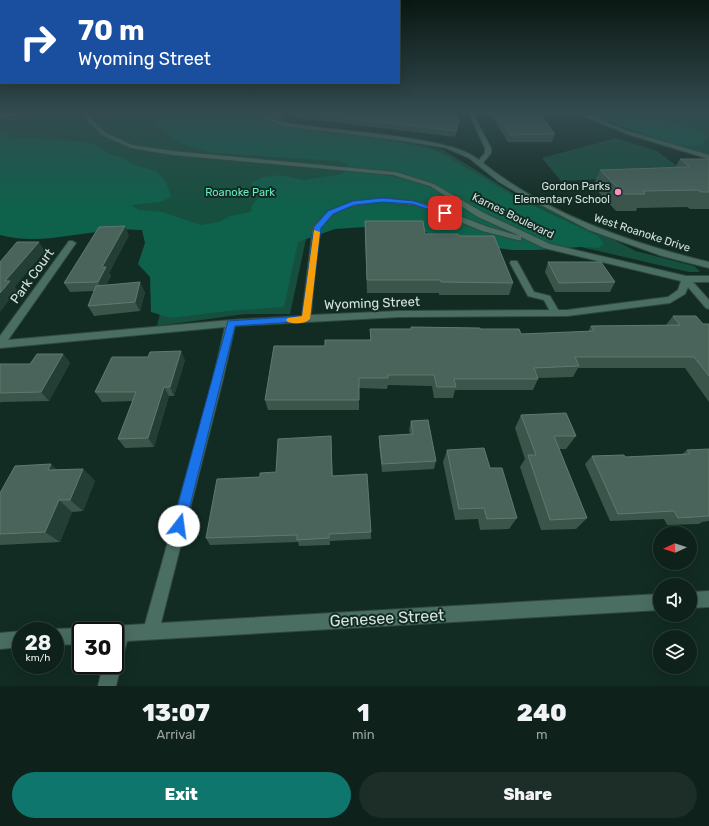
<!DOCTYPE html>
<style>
:root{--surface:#0e211a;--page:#1c2e27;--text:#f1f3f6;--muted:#9ba3a2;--line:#2e3e39;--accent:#0f766e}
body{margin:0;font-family:Rubik,sans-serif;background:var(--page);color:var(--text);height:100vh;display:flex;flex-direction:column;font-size:15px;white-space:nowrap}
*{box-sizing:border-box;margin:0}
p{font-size:13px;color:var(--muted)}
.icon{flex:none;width:22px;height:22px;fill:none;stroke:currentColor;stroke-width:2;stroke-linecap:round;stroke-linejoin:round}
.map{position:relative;height:686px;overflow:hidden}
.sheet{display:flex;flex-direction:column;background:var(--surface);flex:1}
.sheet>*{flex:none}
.top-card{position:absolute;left:0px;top:0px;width:400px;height:84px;box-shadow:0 4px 16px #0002,0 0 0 1px var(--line);background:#1a4fa0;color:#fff;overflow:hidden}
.needle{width:26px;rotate:267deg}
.controls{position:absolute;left:653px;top:526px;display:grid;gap:8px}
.controls a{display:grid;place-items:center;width:44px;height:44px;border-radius:50%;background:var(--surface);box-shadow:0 4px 16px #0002,0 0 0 1px var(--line);font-size:20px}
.speed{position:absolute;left:12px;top:622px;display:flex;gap:8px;font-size:20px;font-weight:700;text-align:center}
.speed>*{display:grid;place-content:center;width:52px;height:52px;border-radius:50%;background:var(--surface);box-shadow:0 4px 16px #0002,0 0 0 1px var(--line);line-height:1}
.speed small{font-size:10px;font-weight:400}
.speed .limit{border:2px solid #111;border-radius:6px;background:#fff;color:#111}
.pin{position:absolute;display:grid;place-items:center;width:34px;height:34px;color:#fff;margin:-17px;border-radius:8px;box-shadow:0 2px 6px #0006}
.me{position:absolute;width:44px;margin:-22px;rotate:15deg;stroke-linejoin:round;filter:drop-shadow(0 0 3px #0008)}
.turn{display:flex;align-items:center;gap:14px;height:84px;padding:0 12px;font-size:18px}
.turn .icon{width:52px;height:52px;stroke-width:2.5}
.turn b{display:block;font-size:28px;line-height:34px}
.eta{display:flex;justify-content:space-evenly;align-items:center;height:68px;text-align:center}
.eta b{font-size:24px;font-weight:800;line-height:28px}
.cta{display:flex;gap:8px;margin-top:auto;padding:8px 12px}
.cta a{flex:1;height:46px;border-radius:24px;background:var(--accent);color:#fff;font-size:16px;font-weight:800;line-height:46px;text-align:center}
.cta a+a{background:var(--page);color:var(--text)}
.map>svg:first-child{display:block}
.green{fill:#164f3e}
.forest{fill:#0e614b}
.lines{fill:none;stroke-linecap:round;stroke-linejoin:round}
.lane-casing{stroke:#314941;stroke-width:2}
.street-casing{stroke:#314941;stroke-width:2}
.secondary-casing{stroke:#314941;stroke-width:2}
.lane{fill:#4a6e61;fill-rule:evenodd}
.street{fill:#4a6e61;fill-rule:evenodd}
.secondary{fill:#5c9782;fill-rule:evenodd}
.wall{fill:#3b554b}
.shaded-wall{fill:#233e34}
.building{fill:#4b645b;stroke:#61786f}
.route{fill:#1a73e8;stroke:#114b97}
.slow{fill:#f59e0b}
.poi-dot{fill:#fb8fc5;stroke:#122c23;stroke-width:1.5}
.labels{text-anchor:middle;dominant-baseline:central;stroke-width:4;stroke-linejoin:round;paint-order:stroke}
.far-poi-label{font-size:11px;fill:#d5e4de;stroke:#122c23;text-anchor:end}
.far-park-label{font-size:11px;fill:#66edc2;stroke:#122c23}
.far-street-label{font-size:11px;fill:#d5e4de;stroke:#122c23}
.street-label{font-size:13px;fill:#d5e4de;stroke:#122c23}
.near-street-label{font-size:16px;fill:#d5e4de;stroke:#122c23}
</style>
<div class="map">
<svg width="709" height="686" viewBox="0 0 709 686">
<rect width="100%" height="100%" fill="#122c23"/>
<!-- green -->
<path class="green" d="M50 112H253L270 121 392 139 443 150 513 193 560 213 636 251 694 266 700 271 698 272H689L568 244 527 228 309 225 290 314H245L157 326 178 236 0 177 42 139 11 137 4 132H0V118Z
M584 112H709V155C666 144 625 128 584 112Z
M616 138 657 151 689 175 561 181 542 158Z"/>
<!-- forest -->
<path class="forest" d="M142 112H284L282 117 290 126 400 142 437 151 521 200 598 236 604 244 599 248 581 247 537 250H511L445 241 414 227 395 225 335 229 298 242 284 307 228 311 171 318 151 312 150 277 138 264 145 243 142 230C134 230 127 229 120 230 81 231 39 246 0 235V132H4L11 137 64 139 93 144 110 154 122 157 134 165 156 171 166 182 171 197 160 202 131 205 139 210 162 212 201 225 219 222 230 216 251 212 252 205 259 197 253 191 251 183 264 177 279 175 304 180 343 174 348 164 338 161 215 153 191 147 171 139 167 131 157 125 153 117Z
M588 112H627L653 117 693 129 702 133 707 138 701 145 693 146 680 145 638 132Z"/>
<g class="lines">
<!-- lane casing -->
<g class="lane-casing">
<path id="lane" d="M511 261H517L534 292 550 296 560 313 558 315H552L544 300 528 296 510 263Z"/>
</g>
<!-- street casing -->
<g class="street-casing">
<path id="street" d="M84 112H88L89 117 106 133 132 145 173 151 396 172 434 184 484 213 550 244 686 276H709V282H693L709 300V309L706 308 688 287 685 294 670 303 567 316 399 317 235 326 223 379 161 623 660 594V610L127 641 123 656 119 663 121 665 116 686H98L103 665H115V631H108L109 628 115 626 145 624 213 379 225 327 0 348V336L69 241H72L76 243 8 340 231 320 302 316 313 227 328 211 351 202 383 198 414 201 433 206 488 227 520 236 478 217 430 186 393 175 173 155 131 148 102 135 85 118ZM383 202 414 205 429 209 482 231 518 240H521V237L544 248 681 281 678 290 668 297 567 310 399 311 311 315C312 303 318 232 322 226 336 206 360 204 383 202Z
M255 112C266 112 275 121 286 123 330 130 375 132 419 140 440 144 462 147 479 160L485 153V148L468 112H472L491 148V153L483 163C547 214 630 243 709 262V268L662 256 589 230 516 192 499 182 469 158 446 148 404 141 283 126 270 121Z
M574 112H580L631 132 709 155V159L627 134Z
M709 591V607L690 608V592Z
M81 628 87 631H81V644L55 645V631H50L55 629Z
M22 631 21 647 0 649V633Z"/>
</g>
<!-- secondary casing -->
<g class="secondary-casing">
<path id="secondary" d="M23 112H36L0 118V114Z"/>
</g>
<!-- lane -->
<use href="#lane" class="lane"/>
<!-- street -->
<use href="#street" class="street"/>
<!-- secondary -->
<use href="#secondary" class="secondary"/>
</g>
<!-- wall -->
<path class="wall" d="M291 112H454L458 128 455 137 292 117Z
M489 112H538L555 134 552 142H508Z
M680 159H709V209H690L687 207 637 208 636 211H616L593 186 600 170 675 167Z
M365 221 425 234 459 236 513 283 509 295H439V293H367L365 233Z
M129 235 109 273 111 276 106 285 145 292 140 311 94 316 88 306 94 291 70 292 64 283Z
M548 262 615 282 610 292H555L545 272Z
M673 316 703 324H709V402L685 368H578L573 377 538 378V379L533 390H455L453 398H434L432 386 388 385 387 389 359 388V410H268L265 400 325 346 370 340V329H411V327L480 329 521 334 588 332 591 326 666 325Z
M63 354 70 363 49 401 1 402 0 403V364H30Z
M185 360 174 396H169L154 447 125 448 118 439 133 401 102 402 95 392Z
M521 415 576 436 566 449H559L587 518 576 529 541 530 520 467 525 459 515 428Z
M411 421 436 461 434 469 382 472 379 445V436L410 434 409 430Z
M331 445 333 476 371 532V539L330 541V545L299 546 298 542 210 545 206 538 276 472Z
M709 449V521L702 522 699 524 667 525 664 519 610 521 585 464 592 456 625 457 681 455 687 450Z
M447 450 490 468 517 518 509 529 480 530 478 519 455 520 443 462Z
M83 469 95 481 83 511 72 512 60 542 0 545V493L58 470Z"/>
<!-- shaded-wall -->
<path class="shaded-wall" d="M459 122 458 128 455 137 456 131Z
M125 226 129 235 109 273 111 276 103 291 98 282 102 267Z
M39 242 45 251 15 287 17 290 0 312V293L5 281Z
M140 282 145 292 140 311 135 302Z
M181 351 185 360 174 396 170 387Z
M63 354 70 363 49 401 41 392Z
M164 387 169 396 154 447 148 438Z
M51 464 64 476 48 470Z
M83 469 95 481 83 511 70 500Z
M59 500 72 512 60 542 45 532Z"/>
<!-- building -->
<path class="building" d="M295 112H454L459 122 456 131Z
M495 112H538L555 134 510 135Z
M680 159H709V192H701L698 190 643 191 645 194H624L600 170 690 167Z
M365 221H423L425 234H458L459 236H494L513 283 441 282V280H367Z
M125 226 102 267H106L98 282 64 283 99 227Z
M17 242H39L5 281H10L0 293V262Z
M548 262H601L615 282 559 283Z
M140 282 135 302 88 306 96 286Z
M673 316H696L703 324H709V376L694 357H575L579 366 534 368 538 379H454L456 387H437L434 375H388V378H359V400H265L274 346H325V340H371L370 329H411V327L480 328V329H519L521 334 594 331 591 326 680 325Z
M181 351 170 387H164L148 438 118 439 136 392H95L112 357H148L150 352Z
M37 354H63L41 392 0 393V364H30Z
M566 413 576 436H554L587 518 550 520 528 455H536L521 415Z
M428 420 436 461 382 464 379 436 413 434 411 421Z
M331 436 332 476 367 474 371 532 329 534V538L297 540V535L206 538 217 479 260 477V473L276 472 278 439Z
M484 448 490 468H502L517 518 487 519 484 508 459 509 447 450Z
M709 449V516L678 518 674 511 618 514 592 456 624 455 625 457 690 454 687 450Z
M51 464 48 470 83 469 70 500H59L45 532 0 534V493L15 466Z"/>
<!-- sky -->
<linearGradient id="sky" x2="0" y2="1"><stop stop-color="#0a1813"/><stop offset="0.54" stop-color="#334b50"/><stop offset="1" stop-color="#334b50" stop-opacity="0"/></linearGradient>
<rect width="709" height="208" fill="url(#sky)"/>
<!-- route -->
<path class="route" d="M383 198 414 201 448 213 445 215 413 204 383 202 354 205 333 214 321 228 309 321 235 326 185 526 183 531 179 533 174 531 172 526 228 321 302 316 314 227 328 211 353 201Z"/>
<!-- slow -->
<path class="slow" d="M314 230 320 232 310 319C306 324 294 324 288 322L286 320 288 318 302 316Z"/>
<!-- markers -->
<circle class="poi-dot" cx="618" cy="192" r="4"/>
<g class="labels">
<!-- far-poi labels -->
<g class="far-poi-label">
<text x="610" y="186">Gordon Parks<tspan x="610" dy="13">Elementary School</tspan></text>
</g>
<!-- far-park labels -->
<g class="far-park-label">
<text x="240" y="192">Roanoke Park</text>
</g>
<!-- far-street labels -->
<g class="far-street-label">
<text transform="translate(513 216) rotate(26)">Karnes Boulevard</text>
<text transform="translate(642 233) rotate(18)">West Roanoke Drive</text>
</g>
<!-- street labels -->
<g class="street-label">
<text transform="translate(32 276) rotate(-54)">Park Court</text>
<text transform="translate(372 303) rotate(-2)">Wyoming Street</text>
</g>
<!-- near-street labels -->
<g class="near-street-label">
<text transform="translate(387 618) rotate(-3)">Genesee Street</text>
</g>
</g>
</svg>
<div class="controls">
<a><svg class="needle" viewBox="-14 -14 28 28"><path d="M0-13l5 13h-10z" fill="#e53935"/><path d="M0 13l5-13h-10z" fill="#9ba3a2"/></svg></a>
<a><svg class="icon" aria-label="sound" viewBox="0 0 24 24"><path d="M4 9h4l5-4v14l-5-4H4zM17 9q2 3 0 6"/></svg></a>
<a><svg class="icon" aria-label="layers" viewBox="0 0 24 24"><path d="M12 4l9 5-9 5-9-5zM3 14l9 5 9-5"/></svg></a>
</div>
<div class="speed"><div>28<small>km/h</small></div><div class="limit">30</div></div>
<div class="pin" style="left:445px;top:213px;background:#d93025"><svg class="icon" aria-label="arrive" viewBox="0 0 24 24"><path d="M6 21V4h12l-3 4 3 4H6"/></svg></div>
<svg class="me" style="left:179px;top:526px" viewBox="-20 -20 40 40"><circle r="19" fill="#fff"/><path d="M0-13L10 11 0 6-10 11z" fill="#1a73e8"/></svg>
<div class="top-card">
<div class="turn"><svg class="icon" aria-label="right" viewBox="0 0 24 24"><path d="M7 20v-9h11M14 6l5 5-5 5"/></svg><div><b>70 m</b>Wyoming Street</div></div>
</div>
</div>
<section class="sheet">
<div class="eta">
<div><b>13:07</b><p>Arrival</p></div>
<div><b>1</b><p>min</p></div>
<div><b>240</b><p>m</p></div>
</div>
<div class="cta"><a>Exit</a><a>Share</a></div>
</section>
